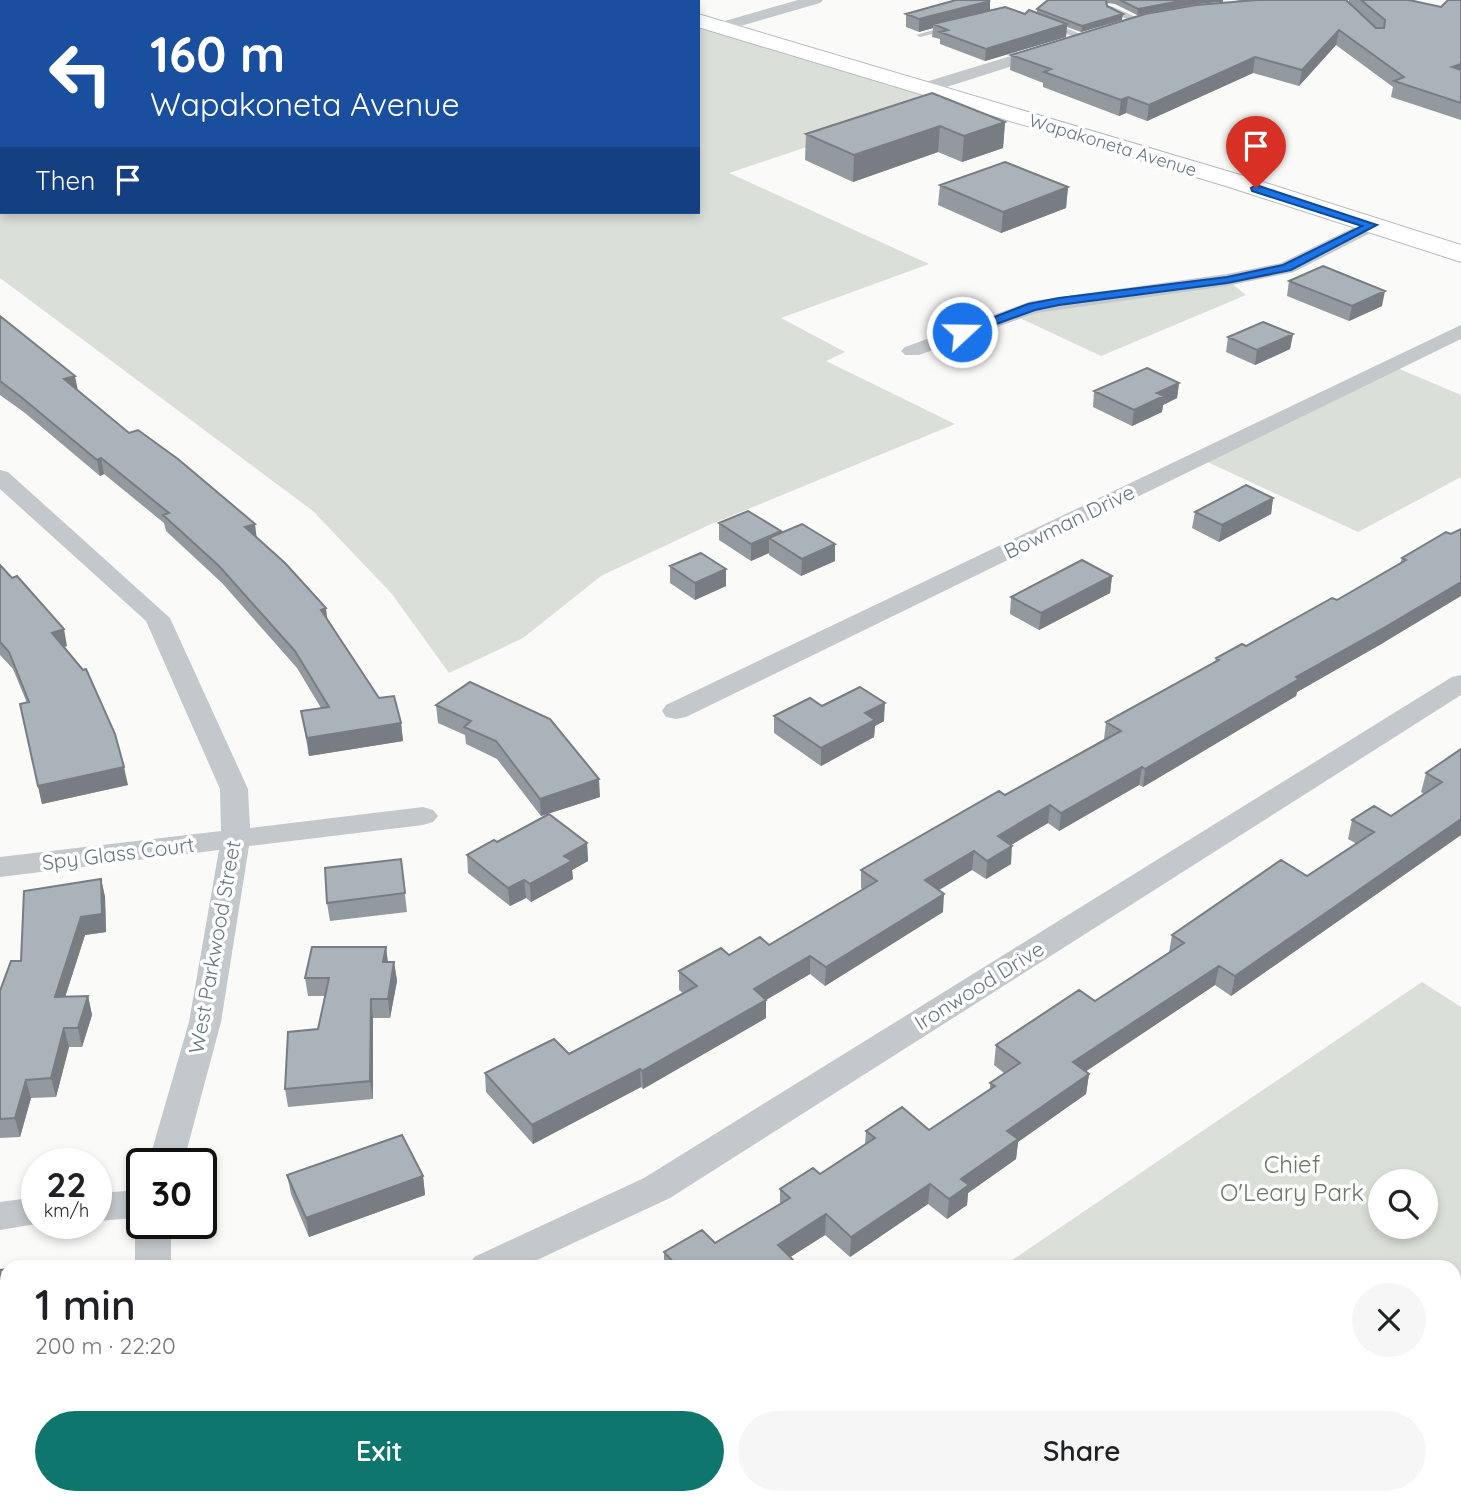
<!DOCTYPE html>
<meta charset="utf-8">
<style>
:root{--surface:#fff;--page:#f6f6f6;--text:#202124;--muted:#757577;--accent:#0f766e}
body{margin:0;font-family:Quicksand,sans-serif;background:var(--page);color:var(--text);height:100vh;display:flex;flex-direction:column;font-size:26px;white-space:nowrap}
*{box-sizing:border-box;margin:0}
p{font-size:23px;color:var(--muted)}
.icon{flex:none;width:38px;height:38px;fill:none;stroke:currentColor;stroke-width:2;stroke-linecap:round;stroke-linejoin:round}
.map{position:relative;flex:1;overflow:hidden}
.sheet{position:absolute;left:0px;top:1260px;width:1461px;height:245px;display:flex;flex-direction:column;background:var(--surface);border-radius:21px 21px 0 0;box-shadow:0 4px 10px #0003}
.sheet>*{flex:none}
.top-card{position:absolute;left:0px;top:0px;width:700px;height:214px;box-shadow:0 4px 10px #0003;background:#1a4fa0;color:#fff;overflow:hidden}
.tools{position:absolute;left:1368px;top:1169px;display:grid;gap:14px}
.tools a{display:grid;place-items:center;width:70px;height:70px;border-radius:50%;background:var(--surface);box-shadow:0 4px 10px #0003;font-size:35px}
.speed{position:absolute;left:21px;top:1148px;display:flex;gap:14px;font-size:35px;font-weight:700;text-align:center}
.speed>*{display:grid;place-content:center;width:91px;height:91px;border-radius:50%;background:var(--surface);box-shadow:0 4px 10px #0003;line-height:1}
.speed small{font-size:18px;font-weight:400}
.speed .limit{border:4px solid #111;border-radius:10px;background:#fff;color:#111}
.pin{position:absolute;display:grid;place-items:center;width:60px;height:60px;color:#fff;margin:-72px -30px;border-radius:50% 50% 50% 0;rotate:-45deg;box-shadow:0 0 7px #0007}
.pin .icon{rotate:45deg}
.me{position:absolute;width:77px;margin:-38px;rotate:69deg;stroke-linejoin:round;filter:drop-shadow(0 0 5px #0008)}
.turn{display:flex;align-items:center;gap:24px;height:147px;padding:0 35px;font-size:32px}
.turn .icon{width:91px;height:91px;stroke-width:2.5}
.turn b{display:block;font-size:49px;line-height:60px}
.then{display:flex;align-items:center;height:66px;padding:0 35px;background:#0003;gap:14px;font-size:26px}
.round{display:grid;place-items:center;flex:none;width:74px;height:74px;border-radius:37px;background:var(--page)}
.headline{display:flex;align-items:center;justify-content:space-between;height:119px;padding:0 35px}
h1{font-size:42px;font-weight:600;line-height:52px}
.action{display:flex;gap:14px;margin-top:auto;padding:14px 35px}
.action a{flex:1;height:80px;border-radius:42px;background:var(--accent);color:#fff;font-size:28px;font-weight:600;line-height:80px;text-align:center}
.action a+a{background:var(--page);color:var(--text)}
.map>svg:first-child{display:block}
.green{fill:#dadfd7;fill-rule:evenodd}
.lines{fill:none;stroke-linecap:round;stroke-linejoin:round}
.primary-casing{stroke:#b5babe;stroke-width:2}
.service{fill:#c3c8cc;fill-rule:evenodd}
.minor{fill:#c3c8cc;fill-rule:evenodd}
.primary{fill:#fff;fill-rule:evenodd}
.wall{fill:#929a9f}
.shaded-wall{fill:#777d82}
.building{fill:#aab3b9;stroke:#777d82;stroke-width:2}
.route{fill:#1a73e8;stroke:#114b97;stroke-width:2}
.labels{text-anchor:middle;dominant-baseline:central;stroke-width:7;stroke-linejoin:round;paint-order:stroke}
.far-street-label{font-size:18px;fill:#657683;stroke:#fff}
.street-label{font-size:21px;fill:#657683;stroke:#fff}
.near-park-label{font-size:24px;fill:#687a64;stroke:#fff}
</style>
<div class="map">
<svg width="1461" height="1505" viewBox="0 0 1461 1505">
<rect width="100%" height="100%" fill="#fafaf8"/>
<!-- green -->
<path class="green" d="M0 0H534L2 2V212H698V20L955 97 729 173 929 264 781 318 845 352 826 361 955 424 709 525 601 576 523 638 449 673 392 594 313 511 0 278Z
M1227 280 1246 295 1101 356 1011 314Z
M1390 365 1461 395V477L1358 532 1199 458Z
M1422 982 1461 1007V1505H650L661 1498H1454V1267H1002ZM1381 1181H1426V1227H1381Z"/>
<g class="lines">
<!-- primary casing -->
<g class="primary-casing">
<path id="primary" d="M621 0H646L647 2H622Z
M698 14 1247 177 1461 245V262L1229 187 698 27Z"/>
</g>
<!-- service -->
<path class="service" d="M1111 6 1143 20 1144 22 1137 24 1108 10 1107 8Z
M1048 23H1054L1090 38 1083 40 1048 27Z
M951 25H954V29L920 37 916 35Z"/>
<!-- minor -->
<path class="minor" d="M798 0H823L820 3 720 32 712 27 714 24Z
M1047 45 1053 47 1055 50 1053 53 931 92 925 93 917 88 919 84Z
M1371 219 1380 225 1378 229 1294 272 1227 286 1036 313 919 355H905L901 351 905 347 1032 301 1227 274 1281 263Z
M1461 325V339L686 717 676 719 666 717 662 711 666 705Z
M0 470 8 472 170 618 248 789 250 828 423 807 433 810 438 816 433 822 423 825 249 846 221 1022 183 1164H148L189 1022 219 850 0 877V857L221 831 220 789 146 621 0 489Z
M1461 675V695L670 1198 522 1267H469L474 1257 644 1178 1452 677Z
M142 1190V1223H171V1267H135V1223L138 1218 96 1221V1193Z
M37 1197V1223H42L0 1230V1202Z
M184 1498H224L227 1505H187Z"/>
<!-- primary -->
<use href="#primary" class="primary"/>
</g>
<!-- wall -->
<path class="wall" d="M1048 0H1223L1148 13 1240 1 1236 0H1346L1349 3V0H1409L1441 7 1461 0V120L1391 97 1393 87 1336 45 1299 86 1253 73 1147 121 1126 113 1119 116 1043 87V83L1010 70 1011 55 1145 14 1137 15 1115 4 1108 3 1107 4V6L1122 20 1081 32 1067 27 1066 37 985 61 940 44V39L932 37 933 28 919 32 906 27V14L990 10 1025 14 1037 13V9Z
M1005 122 1003 148 962 162 938 152 853 182 805 160 806 134Z
M940 185 1068 187 1066 208 1001 233 938 205Z
M1289 281 1382 306 1349 321 1287 296Z
M0 316 78 391 257 538 327 620 379 698 401 723 403 741 309 756 301 711 321 708 297 668 222 583 166 531 164 523 104 474 100 476 25 413 0 395Z
M1293 334 1290 349 1255 365 1226 352 1228 337Z
M1179 383 1177 398 1163 405 1162 412 1132 426 1093 407 1094 391Z
M1273 498 1271 514 1219 542 1192 528 1195 512Z
M719 523 781 531V533L835 544V561L801 576 769 555V553L751 561 719 540Z
M1446 532 1383 643 1297 692 1296 696 1143 787 1139 785 1059 831 1048 823 1011 845V864L986 879 972 870 939 890 943 912 825 986 810 974 766 1000V1018L643 1089 641 1087 533 1144 486 1092 485 1073 569 1054 684 994 679 990V971L729 955 769 945 863 890 861 888V870L1005 795 1104 739 1106 722 1215 662 1216 658 1246 646 1337 600 1400 564 1402 558Z
M0 565 67 646 64 647 128 785 42 804 38 786 27 703 13 669 0 655Z
M670 566 726 586 695 600 670 583Z
M1112 576 1110 593 1039 630 1010 614 1011 597Z
M470 682 600 797 541 816 497 759 466 744 465 735 438 723 436 705Z
M822 706 884 721 875 726 874 737 821 766 774 733V716Z
M1461 749V835L1231 996 1215 985 1086 1071 1089 1074 1086 1094 1018 1142 1016 1159 968 1193 967 1205 947 1219 928 1204 850 1257 825 1235 790 1257 797 1267H664V1252L715 1243 780 1204V1189L820 1174 865 1144 866 1131 929 1130 990 1089V1083L1004 1073 994 1065 996 1045 1095 1001 1169 952 1172 935 1307 876 1357 844 1348 839 1352 820 1391 816 1424 794 1421 792 1426 773Z
M497 842 587 843 588 861 572 870 573 879 531 902 526 898 510 906 468 873 467 855Z
M401 859 407 912 330 921 327 903Z
M101 879 105 897 106 932 85 935 65 997 88 996 92 1015 82 1047H69L56 1097 31 1098 20 1137 0 1138V991L21 961Z
M386 947 388 962H394L397 981 390 1018H373V1099L288 1107 285 1089 318 1029 325 996H308L305 978Z
M287 1175 423 1176 425 1195 309 1237 291 1194Z"/>
<!-- shaded-wall -->
<path class="shaded-wall" d="M1186 0H1223V2L1194 4 1137 15 1138 9Z
M990 1V14L933 24V28L919 32V19Z
M1123 14 1122 20 1081 32 1082 26Z
M1067 24 1066 37 985 61 986 49Z
M1339 30 1336 45 1299 86 1302 70Z
M1255 57 1253 73 1147 121 1149 105Z
M1461 64V79L1452 67Z
M1128 97 1126 113 1119 116 1121 100Z
M1005 122 1003 148 962 162 964 136Z
M940 126 938 152 853 182 854 155Z
M1068 187 1066 208 1001 233 1003 212Z
M1385 291 1382 306 1349 321 1352 306Z
M1293 334 1290 349 1255 365 1257 350Z
M75 376 78 391 64 379Z
M1179 383 1177 398 1163 405 1162 412 1132 426 1134 410 1157 393Z
M101 458 104 474 100 476 97 460Z
M1273 498 1271 514 1219 542 1222 525Z
M255 524 257 540 245 527Z
M781 531V546L769 538V553L751 561V544Z
M835 544V561L801 576 802 559Z
M726 569V586L695 600V583Z
M1112 576 1110 593 1039 630 1041 613Z
M1461 582V596L1383 643 1297 692 1296 696 1143 787 1145 769 1296 677Z
M326 608 328 625 321 610Z
M64 629 67 646 56 650 52 633Z
M885 703 884 721 875 726 874 737 821 766V748L865 713Z
M401 723 403 741 309 756 307 738Z
M124 767 128 785 42 804 38 786Z
M1142 767 1139 785 1059 831 1061 813Z
M599 779 600 797 541 816 540 799Z
M1050 805 1048 823 996 854 998 836Z
M1461 819V835L1231 996 1235 976Z
M587 843 588 861 572 870 573 879 531 902 530 884 564 856Z
M1012 846 1011 864 986 879 987 861Z
M974 851 972 870 924 899 925 880Z
M101 879 105 897 106 932 85 935 59 1016 55 997 81 917Z
M524 880 526 898 510 906 508 888Z
M944 894 943 912 825 986 826 967Z
M386 947 388 965 383 962Z
M810 956V974L766 1000V1018L643 1089 642 1071 754 989Z
M394 962 397 981 390 1018 388 999Z
M1219 966 1215 985 1070 1082 1073 1062Z
M88 996 92 1015 82 1047 78 1028Z
M371 999 373 1018V1099L370 1081Z
M64 1028 69 1047 56 1097 51 1078Z
M640 1069 641 1087 533 1144 532 1125Z
M1089 1074 1086 1094 1018 1142 1016 1159 968 1193 967 1205 947 1219 949 1199 961 1179 1007 1131Z
M26 1080 31 1098 20 1137 15 1118Z
M423 1176 425 1195 309 1237 306 1218Z
M930 1184 928 1204 850 1257 851 1237Z
M826 1214 825 1235 778 1265V1245Z
M7 1355V1376L0 1378V1357Z"/>
<!-- building -->
<path class="building" d="M956 0H986L990 1 919 19 906 14Z
M1048 0H1106L1107 6 1123 14 1082 26 1037 9Z
M1120 0H1186L1138 9Z
M1257 0H1346L1376 28H1384L1385 20 1361 0H1409L1441 7 1448 0H1461V64L1452 67 1461 70V103L1394 81 1404 77 1339 30 1302 70 1255 57 1149 105 1128 97 1121 100 1044 72 1051 69 1011 55 1145 14 1196 5Z
M1005 7 1025 14 1029 10 1067 24 986 49 940 32 948 30 933 24Z
M932 93 1005 122 964 136 940 126 854 155 806 134Z
M1005 162 1068 187 1003 212 940 185Z
M1323 266 1385 291 1352 306 1289 281Z
M0 316 75 376 64 379 129 433 138 430 178 459 255 524 245 527 285 563 326 608 321 610 379 698 394 696 401 723 307 738 301 711 329 707 295 651 219 566 163 515 169 513 101 458 97 460 21 397 0 381Z
M1263 322 1293 334 1257 350 1228 337Z
M1147 368 1179 383 1157 393 1164 396 1134 410 1094 391Z
M1246 485 1273 498 1222 525 1195 512Z
M748 511 781 531 751 544 719 523Z
M802 524 835 544 802 559 769 538Z
M1461 529V582L1387 626 1296 677 1299 679 1145 769 1142 767 1061 813 1050 805 998 836 1012 846 987 861 974 851 925 880 944 894 826 967 810 956 754 989 766 1000 642 1071 640 1069 532 1125 485 1073 554 1039 569 1054 697 986 679 971 721 948 729 955 760 937 769 945 877 881 861 870 999 791 1005 795 1121 731 1106 722 1219 660 1216 658 1242 644 1246 646 1332 598 1337 600 1406 560 1402 558 1446 532 1451 534Z
M701 553 726 569 695 583 670 566Z
M1082 560 1112 576 1041 613 1011 597Z
M0 565 12 578 17 576 64 629 52 633 83 670 86 669 115 734 124 767 38 786 20 704 29 702 9 652 0 642Z
M470 682 550 719 599 779 540 799 496 741 464 727 471 721 436 705Z
M860 687 885 703 865 713 875 720 821 748 774 716 810 698 822 706Z
M1461 749V819L1235 976 1219 966 1073 1062 1089 1074 1007 1131 1018 1139 961 1179 969 1185 949 1199 930 1184 851 1237 826 1214 778 1245 797 1264 792 1267H678L664 1252 702 1230 715 1243 790 1198 780 1189 813 1168 820 1174 875 1138 866 1131 902 1107 929 1130 995 1086 990 1083 1020 1063 996 1045 1079 990 1095 1001 1184 943 1172 935 1281 860 1307 876 1374 832 1352 820 1374 806 1391 816 1442 782 1426 773Z
M549 814 587 843 564 856 572 861 530 884 524 880 508 888 467 855 494 840 497 842Z
M401 859 405 893 327 903 325 868Z
M101 879 102 914 81 917 55 997 88 996 78 1028H64L51 1078 26 1080 15 1118 0 1119V991L11 961H21L24 891Z
M312 947H386L383 962H394L388 999H371L370 1081 285 1089 288 1032 318 1029 329 978H305Z
M402 1135 423 1176 306 1218 287 1175Z
M7 1269V1355L0 1357V1270Z
M7 1454V1498H61L64 1505H0V1457Z"/>
<!-- route -->
<path class="route" d="M1256 185 1377 225 1291 270 1227 283 1059 305 1035 310 966 335 956 332 1028 304 1059 298 1227 277 1283 265 1362 226 1252 191 1251 188Z"/>
<g class="labels">
<!-- far-street labels -->
<g class="far-street-label">
<text transform="translate(1113 145) rotate(17)">Wapakoneta Avenue</text>
</g>
<!-- street labels -->
<g class="street-label">
<text transform="translate(1069 521) rotate(-26)">Bowman Drive</text>
<text transform="translate(118 853) rotate(-7)">Spy Glass Court</text>
<text transform="translate(214 947) rotate(-80)">West Parkwood Street</text>
<text transform="translate(979 985) rotate(-32)">Ironwood Drive</text>
</g>
<!-- near-park labels -->
<g class="near-park-label">
<text x="1292" y="1164">Chief<tspan x="1292" dy="28">O'Leary Park</tspan></text>
</g>
</g>
</svg>
<div class="tools">
<a><svg class="icon" aria-label="search" viewBox="0 0 24 24"><circle cx="10" cy="10" r="6"/><path d="M15 15l6 6"/></svg></a>
</div>
<div class="speed"><div>22<small>km/h</small></div><div class="limit">30</div></div>
<div class="pin" style="left:1256px;top:188px;background:#d93025"><svg class="icon" aria-label="arrive" viewBox="0 0 24 24"><path d="M6 21V4h12l-3 4 3 4H6"/></svg></div>
<svg class="me" style="left:962px;top:332px" viewBox="-20 -20 40 40"><circle r="17" fill="#1a73e8" stroke="#fff" stroke-width="3"/><path d="M0-11L8 9 0 5-8 9z" fill="#fff"/></svg>
<div class="top-card">
<div class="turn"><svg class="icon" aria-label="left" viewBox="0 0 24 24"><path d="M17 20v-9H6M10 6l-5 5 5 5"/></svg><div><b>160 m</b>Wapakoneta Avenue</div></div>
<div class="then">Then<svg class="icon" aria-label="arrive" viewBox="0 0 24 24"><path d="M6 21V4h12l-3 4 3 4H6"/></svg></div>
</div>
<section class="sheet">
<div class="headline"><div><h1>1 min</h1><p>200 m · 22:20</p></div><a class="round"><svg class="icon" aria-label="close" viewBox="0 0 24 24"><path d="M6 6l12 12M18 6L6 18"/></svg></a></div>
<div class="action"><a>Exit</a><a>Share</a></div>
</section>
</div>
